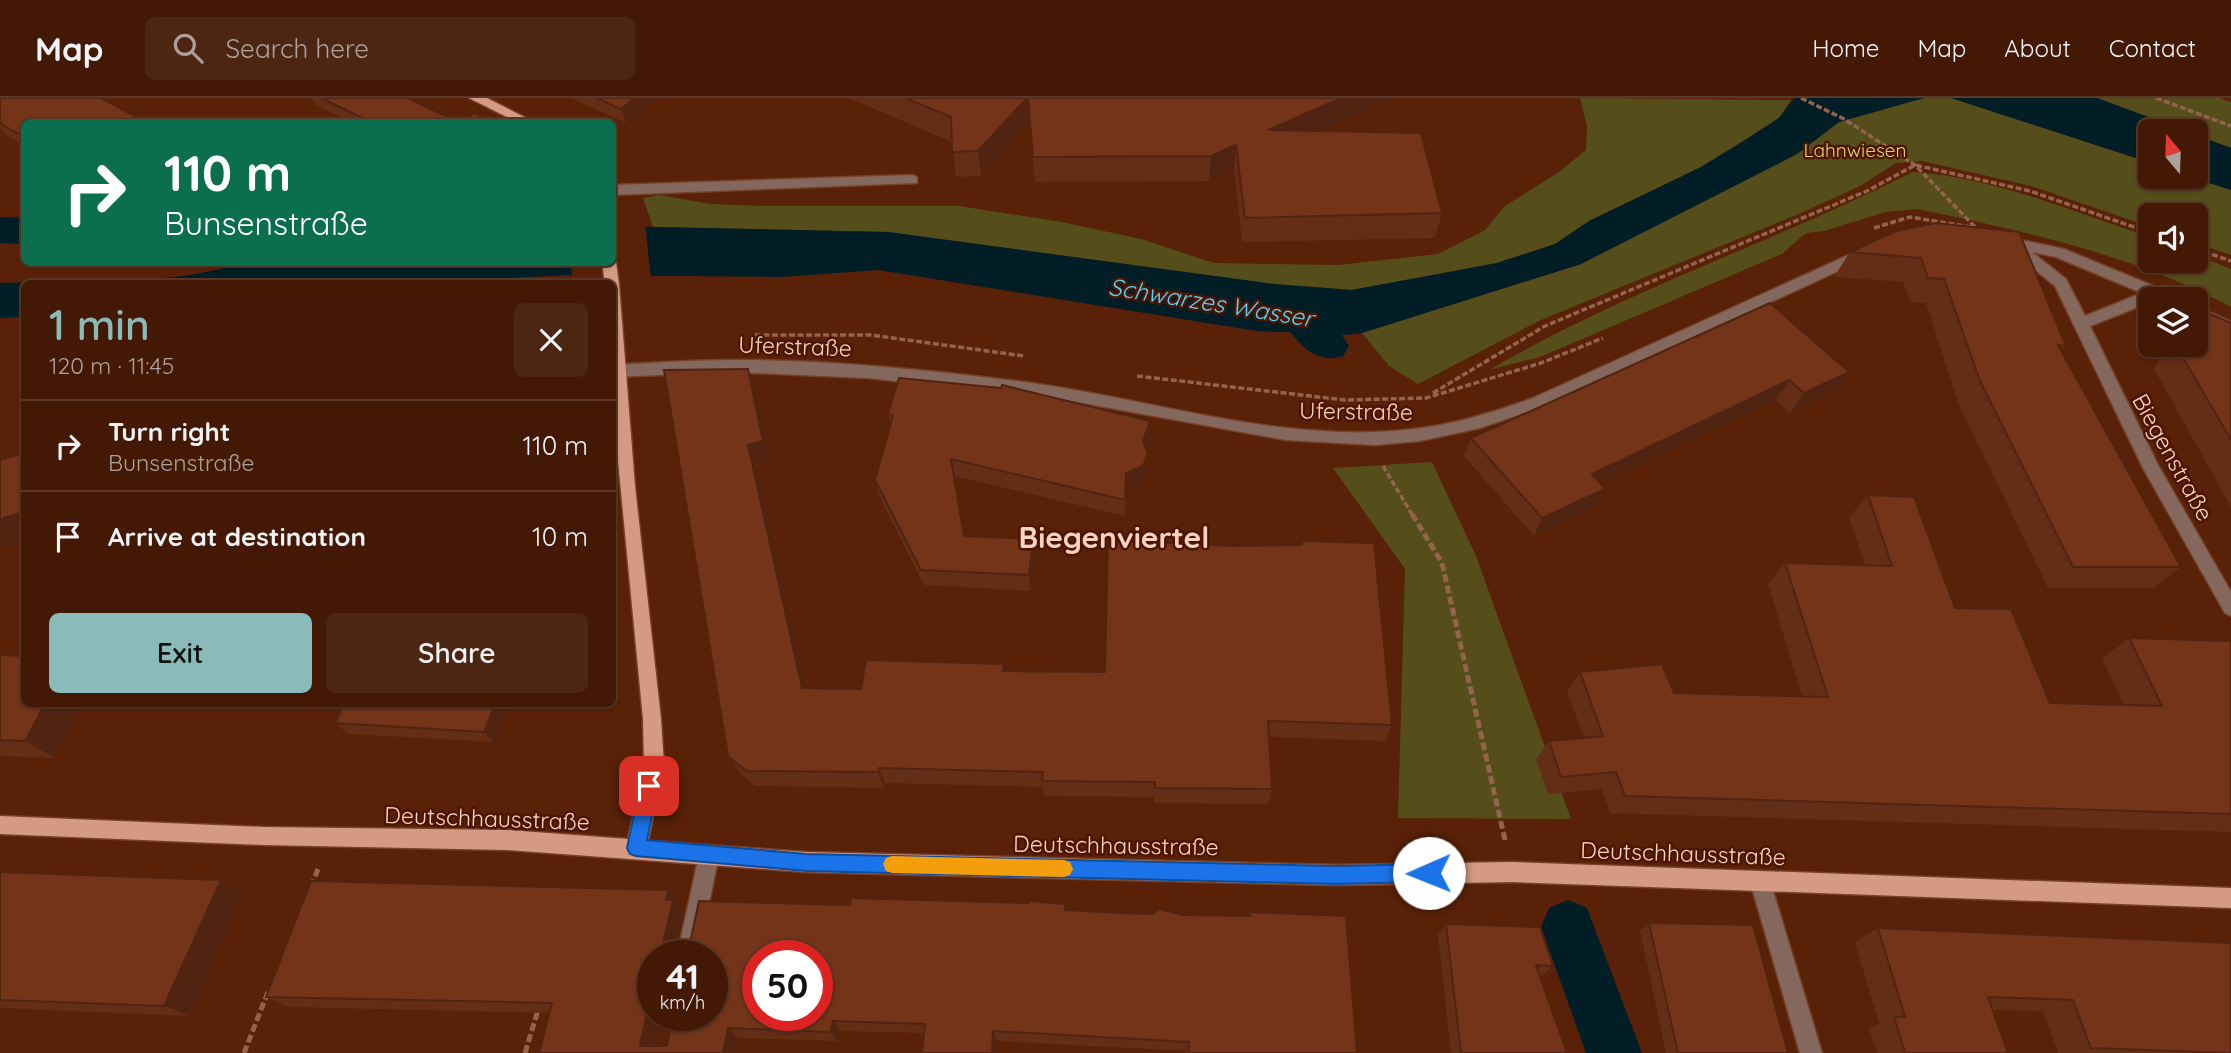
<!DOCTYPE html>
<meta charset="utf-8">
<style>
:root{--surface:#431905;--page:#4d2613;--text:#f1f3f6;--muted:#afa09a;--line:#5b3827;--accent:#8bbbb9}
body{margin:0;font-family:Quicksand,sans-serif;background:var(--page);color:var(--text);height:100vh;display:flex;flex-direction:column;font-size:26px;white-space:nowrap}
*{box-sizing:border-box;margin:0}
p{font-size:23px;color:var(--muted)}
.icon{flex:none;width:38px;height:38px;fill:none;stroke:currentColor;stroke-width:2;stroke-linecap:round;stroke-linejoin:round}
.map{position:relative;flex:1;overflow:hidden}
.sheet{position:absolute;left:21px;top:182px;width:595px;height:427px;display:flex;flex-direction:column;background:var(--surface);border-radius:10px;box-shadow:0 2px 5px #0004,0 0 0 2px var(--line)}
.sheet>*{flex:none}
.top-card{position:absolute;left:21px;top:21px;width:595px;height:147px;border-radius:10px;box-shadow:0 2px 5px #0004,0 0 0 2px var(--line);background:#0b6e4f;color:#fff;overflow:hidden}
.needle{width:46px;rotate:341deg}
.fabs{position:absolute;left:2138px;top:21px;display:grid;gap:14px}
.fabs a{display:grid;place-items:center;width:70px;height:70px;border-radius:10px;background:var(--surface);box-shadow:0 2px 5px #0004,0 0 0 2px var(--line);font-size:35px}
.speed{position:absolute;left:637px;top:842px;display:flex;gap:14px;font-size:35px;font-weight:700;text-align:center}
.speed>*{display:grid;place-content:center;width:91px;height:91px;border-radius:50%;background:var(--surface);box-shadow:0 2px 5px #0004,0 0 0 2px var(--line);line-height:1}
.speed small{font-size:18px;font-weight:400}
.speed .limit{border:10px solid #d22;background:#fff;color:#111}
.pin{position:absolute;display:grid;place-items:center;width:60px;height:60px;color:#fff;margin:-30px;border-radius:14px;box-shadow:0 4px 10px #0006}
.me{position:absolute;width:77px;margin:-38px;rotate:269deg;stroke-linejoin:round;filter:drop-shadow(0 0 5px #0008)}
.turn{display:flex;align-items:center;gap:24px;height:147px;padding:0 28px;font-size:32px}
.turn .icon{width:91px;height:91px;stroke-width:2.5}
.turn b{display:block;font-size:49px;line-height:60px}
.round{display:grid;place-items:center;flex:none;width:74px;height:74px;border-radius:10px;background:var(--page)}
.overview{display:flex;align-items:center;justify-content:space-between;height:119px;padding:0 28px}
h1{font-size:42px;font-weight:600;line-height:52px;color:var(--accent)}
.action{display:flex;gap:14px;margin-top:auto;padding:14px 28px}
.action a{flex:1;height:80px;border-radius:10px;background:var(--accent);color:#111;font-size:28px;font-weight:600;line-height:80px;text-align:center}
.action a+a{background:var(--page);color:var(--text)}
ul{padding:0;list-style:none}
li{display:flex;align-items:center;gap:21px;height:91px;padding:0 28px;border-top:2px solid var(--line)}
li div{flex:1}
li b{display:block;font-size:26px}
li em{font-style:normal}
header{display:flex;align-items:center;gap:42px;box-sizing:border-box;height:98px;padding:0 35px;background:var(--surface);border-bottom:2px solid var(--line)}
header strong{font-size:33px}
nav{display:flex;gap:38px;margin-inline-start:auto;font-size:24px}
.search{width:490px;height:63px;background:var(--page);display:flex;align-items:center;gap:18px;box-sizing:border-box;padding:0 24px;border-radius:10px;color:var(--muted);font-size:26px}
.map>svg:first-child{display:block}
.green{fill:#554e1a}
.water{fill:#011e27}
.pier{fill:#592107}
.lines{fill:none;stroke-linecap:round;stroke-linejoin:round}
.canal{fill:#011e27;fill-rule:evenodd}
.minor-casing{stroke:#754129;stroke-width:3}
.major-casing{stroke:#754129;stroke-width:3}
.path-far1{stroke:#94634e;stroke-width:3.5;stroke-dasharray:6 2.5;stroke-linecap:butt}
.path{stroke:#94634e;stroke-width:5;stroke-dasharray:8 3.5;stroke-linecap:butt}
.minor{fill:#85685d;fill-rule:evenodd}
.major{fill:#d49a84;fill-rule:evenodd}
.wall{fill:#642d16;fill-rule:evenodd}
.shaded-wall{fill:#512412}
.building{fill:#743419;stroke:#512412;stroke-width:2;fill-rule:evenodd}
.route{fill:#1a73e8;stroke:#114b97;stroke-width:2}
.slow{fill:#f59e0b}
.labels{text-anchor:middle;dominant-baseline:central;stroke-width:5;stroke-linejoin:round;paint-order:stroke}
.far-park-label{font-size:19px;fill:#e1d369;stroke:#4d1500}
.street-label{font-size:23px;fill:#f7d2c5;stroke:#4d1500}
.water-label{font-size:24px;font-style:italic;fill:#4cd4fd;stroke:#4d1500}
.district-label{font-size:30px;font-weight:bold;fill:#f7d2c5;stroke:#4d1500}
</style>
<header>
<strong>Map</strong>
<div class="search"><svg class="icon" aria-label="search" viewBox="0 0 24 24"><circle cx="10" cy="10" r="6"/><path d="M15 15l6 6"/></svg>Search here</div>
<nav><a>Home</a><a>Map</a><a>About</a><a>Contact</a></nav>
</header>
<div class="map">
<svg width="2231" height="955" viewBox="0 0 2231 955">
<rect width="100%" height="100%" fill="#592107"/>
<!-- green -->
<path class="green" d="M1580 0 1791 2 1779 20 1745 42 1701 69 1589 123 1555 146 1497 165 1352 192 1274 186 888 134 653 129 643 100 659 97 710 106 765 108H959L1062 124 1141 141 1214 165 1338 167 1438 156 1485 132 1505 108 1559 74 1586 52 1587 29Z
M1924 0H1951L2151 65V79H2191L2231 92V157L2196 145V117H2151V129L2031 88 1922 63 1896 65 1860 88 1801 115 1541 222 1418 286 1389 268 1362 235 1581 166 1797 56 1839 24Z
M2097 0H2220L2231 4V50L2196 37V33H2186Z
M1913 74C1989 79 2064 110 2135 134L2151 140V163H2196V157L2231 171V209C2134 157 2024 133 1917 111L1886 114 1824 133 1806 135 1782 156 1540 259 1489 272C1624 193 1774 144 1913 74Z
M1432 364 1476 458 1571 721 1398 720 1405 471 1333 370Z"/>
<!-- water -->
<path class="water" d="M1794 0H1924L1839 24 1797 56 1581 166 1362 235 1346 237 1257 233 878 172 781 179 568 177 385 186H24V219L0 220V185C80 181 167 190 244 164H612L613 128 888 134 1274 186 1352 192 1497 165 1555 146 1589 123 1701 69 1745 42 1779 20Z
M1951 0H2097L2186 33H2151V65Z
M2196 37 2231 50V92L2191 79H2196Z
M0 119 24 120V146L0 145Z"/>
<!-- pier -->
<path class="pier" d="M612 125H645L651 181H572L571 165 612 164Z"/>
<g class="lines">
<!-- canal -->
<path class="canal" d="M1304 209C1323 215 1339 230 1349 248L1343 258C1316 267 1297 246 1284 223L1290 213Z
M1568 802 1587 810 1642 955H1586L1541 829 1549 810Z"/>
<!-- minor casing -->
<g class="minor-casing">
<path id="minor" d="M912 77 917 79V85L612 97V87Z
M2002 138 2064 151 2175 197 2177 201H2151V204L2090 228 2158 367 2231 494V518L2225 515 2143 370 2055 188 2007 149 1997 147 1995 143ZM2032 154 2056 159 2142 195 2085 218 2066 181Z
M1864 150 1871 155 1869 159 1544 308 1480 330 1420 343 1375 347 1286 342 1066 302 868 280 732 274 612 279V267C653 265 693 262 734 262 831 262 928 272 1024 284 1155 301 1288 349 1421 330 1460 325 1497 313 1533 300Z
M2196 208 2231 224V237L2196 220Z
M709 747 716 750 719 757 698 858H677L699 757 702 750Z
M1760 773 1767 776 1770 783 1822 955H1800L1750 783 1753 776Z"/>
</g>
<!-- major casing -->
<g class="major-casing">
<path id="major" d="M469 0H487L534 24H517Z
M612 160 616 164 619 186 635 388 661 621 664 667 648 743 806 754 1336 767 1512 764 2231 790V810L1512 784 1336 787 806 774 507 752 264 747 0 736V718L264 729 507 732 628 741 644 667 643 621 612 301V186H605L602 164H612Z"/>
</g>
<!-- path-far1 -->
<path class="path-far1" d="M1801 0 1844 21 1915 67 1976 130
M2156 0 2231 28
M1874 130 1910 119 1971 129
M2196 151 2231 163
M755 237H871L1024 258
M1137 278 1345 302 1426 300 1541 265 1603 240
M1433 295 1545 228 1867 93 1915 67 2030 93 2151 135
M1383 368 1413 418"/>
<!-- path -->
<path class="path" d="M1412 416 1442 465 1505 742
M311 789 318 771
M244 955 268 894
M525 955 539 909"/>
<!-- minor -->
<use href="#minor" class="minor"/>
<!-- major -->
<use href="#major" class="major"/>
</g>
<!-- wall -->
<path class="wall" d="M0 0 24 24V48L6 37 0 40Z
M310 0H408L458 24H351L315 7Z
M571 0H659L626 25Z
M849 0H1392L1319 33 1442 115 1435 140 1242 144 1234 72 1209 83 1035 84 1029 24 981 78 956 79 952 44Z
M1896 133 2066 248 2061 253 2181 469 2154 490H2048L1959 307 1926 205 1910 204 1903 184 1834 179 1850 154Z
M1770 205 1849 274 1835 293 1790 315 1776 302 1600 386 1595 409 1534 438 1464 358 1471 340Z
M2199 211 2231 225V409L2154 271 2169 247H2196V214Z
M748 271 756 292 771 363 756 367 805 590 861 591 1005 573 1105 574 1232 448 1301 447 1302 443 1392 627 1385 643 1269 639 1272 691 1268 706 1154 705V699L1044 698 1043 689 885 685 884 690 755 688 738 673 728 658Z
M888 315 1150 323V340L1146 350 1148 371 1142 385 1126 391 1125 418 954 378 964 438 1033 441 1035 457 1031 493 924 487 879 398 875 382 891 326Z
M1868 397 1955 510 2050 605 2124 607 2102 560 2129 540 2231 545V734L1610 715 1602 691 1548 696 1536 661 1549 643 1584 640 1567 593 1580 574 1674 595 1802 598 1768 486 1785 465 1865 467 1849 419Z
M0 557 24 606H83L55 660 0 658Z
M509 606 494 644 348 636 335 625Z
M0 774 221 782 243 795 189 918 0 910Z
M679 805 678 808 684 814 676 849H689L850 807 1066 812 1183 817 1248 818 1249 814 1357 955H1187V953L997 943 924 935 840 933 838 943 738 940 735 955H539L550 915 288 909 266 899ZM653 858 712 917 667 948H655L661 917H653Z
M1649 825 1788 955H1666L1640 833Z
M1446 826 1553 868 1542 878H1540L1567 955H1451L1438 837Z
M1878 830 2231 955H2058L2043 913 1993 912 2008 955H1877L1869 930 1879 926 1855 844Z"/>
<!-- shaded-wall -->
<path class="shaded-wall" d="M635 0H659L626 25 621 11Z
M1027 0H1028L1029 24 981 78 978 53Z
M1341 0H1392L1265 58 1268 32Z
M0 30 6 37 0 40Z
M1236 47 1234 72 1209 83 1211 58Z
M748 271 756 292 771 363 756 367 809 606 802 590 748 347Z
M1849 274 1835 293 1790 315 1804 295Z
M1789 282 1776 302 1582 394 1592 376Z
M1150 323V340L1142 360 1143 343Z
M1148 355V371L1142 385 1126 391 1125 418 1126 375Z
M1605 391 1595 409 1534 438 1542 420Z
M24 414V443L1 450 0 421Z
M1033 441 1035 457 1031 493 1029 477Z
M45 606H83L55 660 25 643Z
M495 606H509L494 644 484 634Z
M879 670 885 685 884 690 878 674Z
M221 782 243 795 189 918 164 908Z
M668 792 679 805 678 808 684 814 674 858 663 846 666 802Z
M649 905 653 908V917H661L653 955 640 948Z
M833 923 840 933 838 943 830 934Z
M728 930 738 940 735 955H723Z
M993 933 997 943 996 955H992Z"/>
<!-- building -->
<path class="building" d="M0 0H101L146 24H24V39L0 25Z
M321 0H408L458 24H371Z
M597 0H635L621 11Z
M905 0H1027L978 53 952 54 951 19Z
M1028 0H1341L1268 32 1421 35 1442 115 1245 120 1236 47 1211 58 1033 59Z
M474 15 494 24H461Z
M1936 125 2019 134 2066 248 2058 247 2181 469H2073L1980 283 1944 181 1928 180 1921 160 1850 154 1896 133Z
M1770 205 1849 274 1804 295 1789 282 1592 376 1605 391 1542 420 1471 340Z
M2199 211 2231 225V342L2177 249 2178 247H2196V217Z
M748 271 763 343 748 347 802 590 861 591 866 562 1004 566 1003 573 1105 574 1108 442 1232 448 1302 447V443L1374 445 1392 627 1268 623 1272 691 1155 690V684L1042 683 1043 674 879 670 878 674 746 673 728 658 664 272Z
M899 280 1001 290 1002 287 1150 323 1143 343 1148 355 1143 368 1126 375 1125 402 951 361 964 438 1033 441 1029 477 921 472 875 382 893 318 888 315Z
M24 355V414L0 421V362Z
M1868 397 1914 399 1955 510 2011 511 2050 605 2162 608 2129 540 2230 543 2231 545V716L1625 698 1616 674 1561 679 1549 643 1603 638 1580 574 1662 566 1674 595 1828 599 1785 465 1892 468Z
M0 557 24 558V606H45L25 643 0 642Z
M344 606H495L484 634 335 625Z
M0 774 221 782 164 908 0 902Z
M311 783 668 792 666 802H673L663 846 666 850 689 849 699 803 850 807 851 800 1029 805V803L1065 806V812L1122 815 1152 816 1159 811 1183 817 1250 818 1249 814 1346 818 1357 955H1189V944L993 933 992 955H922L925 926 833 923 830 934 728 930 723 955H539L552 905 266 899ZM653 858H712V917H673L667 948H640L649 905H653ZM758 858H817V917H758Z
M1649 825 1753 827 1788 955H1678Z
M1446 826 1540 829 1553 868 1536 867 1567 955H1461Z
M1878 830 2231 845V955L2091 950 2073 902 1988 899 2008 955H1905L1894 919H1905Z"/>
<!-- route -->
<path class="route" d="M649 680 655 682 658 688 647 742 806 756 1336 768 1429 766 1436 769 1438 775 1436 782 1429 784 1336 786 806 773 636 758 630 756 627 750 640 688 643 682Z"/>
<!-- slow -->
<path class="slow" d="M892 758 1064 762 1070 764 1073 771 1070 777 1064 779 892 775 886 773 883 766 886 760Z"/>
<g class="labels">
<!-- far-park labels -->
<g class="far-park-label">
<text x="1855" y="52">Lahnwiesen</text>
</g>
<!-- street labels -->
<g class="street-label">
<text transform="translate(795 248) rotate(2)">Uferstraße</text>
<text transform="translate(1356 313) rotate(1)">Uferstraße</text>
<text transform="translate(2173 359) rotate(61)">Biegenstraße</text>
<text transform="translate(487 720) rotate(2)">Deutschhausstraße</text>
<text transform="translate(1116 747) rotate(1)">Deutschhausstraße</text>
<text transform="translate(1683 755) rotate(2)">Deutschhausstraße</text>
</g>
<!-- water labels -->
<g class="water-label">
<text transform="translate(1211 204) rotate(9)">Schwarzes Wasser</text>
</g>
<!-- district labels -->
<g class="district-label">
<text x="1114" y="439">Biegenviertel</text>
</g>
</g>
</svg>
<div class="fabs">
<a><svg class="needle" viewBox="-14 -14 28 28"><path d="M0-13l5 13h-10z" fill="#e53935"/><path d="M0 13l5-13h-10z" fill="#afa09a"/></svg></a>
<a><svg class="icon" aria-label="sound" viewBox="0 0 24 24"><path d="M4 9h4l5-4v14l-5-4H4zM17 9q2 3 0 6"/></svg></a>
<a><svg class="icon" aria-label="layers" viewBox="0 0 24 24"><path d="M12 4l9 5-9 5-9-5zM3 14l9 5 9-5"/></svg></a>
</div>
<div class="speed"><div>41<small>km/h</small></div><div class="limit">50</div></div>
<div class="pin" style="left:649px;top:688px;background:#d93025"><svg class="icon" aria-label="arrive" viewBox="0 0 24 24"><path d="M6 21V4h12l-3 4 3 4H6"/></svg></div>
<svg class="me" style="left:1429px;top:775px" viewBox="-20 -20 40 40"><circle r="19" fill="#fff"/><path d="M0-13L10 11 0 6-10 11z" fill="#1a73e8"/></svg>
<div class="top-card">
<div class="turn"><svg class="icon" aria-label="right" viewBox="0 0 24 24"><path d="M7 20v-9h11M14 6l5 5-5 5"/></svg><div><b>110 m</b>Bunsenstraße</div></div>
</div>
<section class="sheet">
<div class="overview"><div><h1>1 min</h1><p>120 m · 11:45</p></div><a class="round"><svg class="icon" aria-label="close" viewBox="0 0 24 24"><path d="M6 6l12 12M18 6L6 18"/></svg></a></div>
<ul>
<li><svg class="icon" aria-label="right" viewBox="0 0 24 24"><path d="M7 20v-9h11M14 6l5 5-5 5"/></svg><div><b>Turn right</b><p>Bunsenstraße</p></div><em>110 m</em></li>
<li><svg class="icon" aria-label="arrive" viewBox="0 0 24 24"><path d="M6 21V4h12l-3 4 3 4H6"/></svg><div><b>Arrive at destination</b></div><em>10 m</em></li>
</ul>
<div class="action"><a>Exit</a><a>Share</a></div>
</section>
</div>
